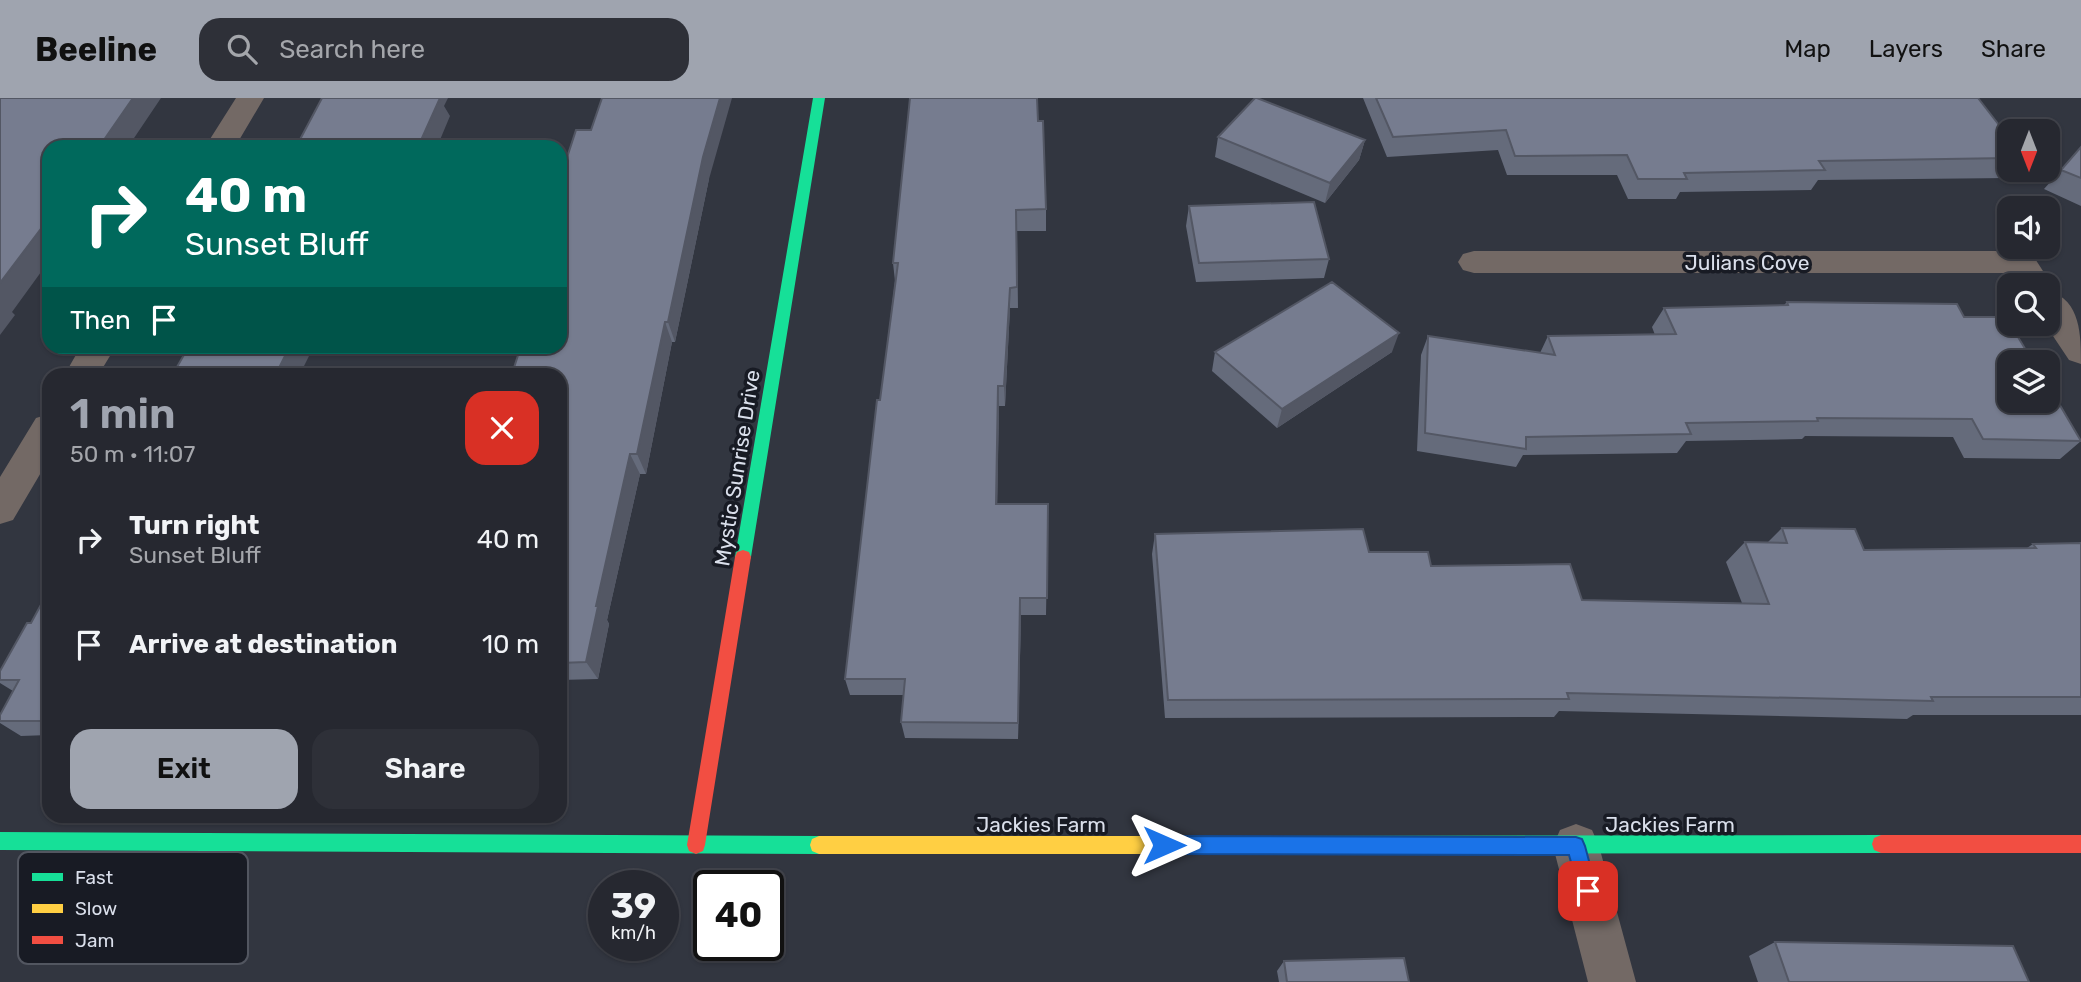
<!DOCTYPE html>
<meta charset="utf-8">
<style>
:root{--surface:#262830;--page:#2e3038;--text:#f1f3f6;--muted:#a4a6ab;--line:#42444c;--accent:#9fa4af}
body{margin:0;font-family:Rubik,sans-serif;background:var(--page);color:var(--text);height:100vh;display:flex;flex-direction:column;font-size:26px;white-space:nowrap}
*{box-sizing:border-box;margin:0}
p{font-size:23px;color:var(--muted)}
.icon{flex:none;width:38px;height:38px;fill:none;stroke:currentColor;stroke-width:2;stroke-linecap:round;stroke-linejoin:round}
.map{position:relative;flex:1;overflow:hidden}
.drawer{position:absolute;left:42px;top:270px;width:525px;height:455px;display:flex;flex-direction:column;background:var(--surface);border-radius:21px;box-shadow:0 2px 5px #0004,0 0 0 2px var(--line)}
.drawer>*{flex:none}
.guide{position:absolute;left:42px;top:42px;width:525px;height:214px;border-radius:21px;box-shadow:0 2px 5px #0004,0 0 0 2px var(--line);background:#00695c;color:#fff;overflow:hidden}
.needle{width:46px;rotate:180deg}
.fabs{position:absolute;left:1997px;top:21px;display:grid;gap:14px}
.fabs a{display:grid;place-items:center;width:63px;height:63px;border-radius:14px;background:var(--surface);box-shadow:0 2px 5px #0004,0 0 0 2px var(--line);font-size:35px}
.speed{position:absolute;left:588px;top:772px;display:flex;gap:14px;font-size:35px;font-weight:700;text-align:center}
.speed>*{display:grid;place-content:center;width:91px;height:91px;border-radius:50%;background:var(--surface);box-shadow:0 2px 5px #0004,0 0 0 2px var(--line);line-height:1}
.speed small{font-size:18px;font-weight:400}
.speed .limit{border:4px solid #111;border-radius:10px;background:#fff;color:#111}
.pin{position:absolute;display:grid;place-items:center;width:60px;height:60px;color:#fff;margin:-30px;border-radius:14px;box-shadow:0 4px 10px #0006}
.me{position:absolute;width:77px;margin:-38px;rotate:90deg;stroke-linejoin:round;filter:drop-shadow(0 0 5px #0008)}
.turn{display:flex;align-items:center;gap:24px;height:147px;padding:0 28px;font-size:32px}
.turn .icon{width:91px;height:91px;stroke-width:2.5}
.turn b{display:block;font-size:49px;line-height:60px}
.then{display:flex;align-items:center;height:66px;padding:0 28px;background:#0003;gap:14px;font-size:26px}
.round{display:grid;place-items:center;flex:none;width:74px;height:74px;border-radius:21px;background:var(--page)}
.overview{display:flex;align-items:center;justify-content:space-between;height:119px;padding:0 28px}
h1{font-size:42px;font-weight:600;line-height:52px;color:var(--accent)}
.action{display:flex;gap:14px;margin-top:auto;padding:14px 28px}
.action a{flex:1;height:80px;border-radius:21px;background:var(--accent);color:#111;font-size:28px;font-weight:600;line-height:80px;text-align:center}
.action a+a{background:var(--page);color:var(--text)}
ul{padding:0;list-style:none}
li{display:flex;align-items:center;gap:21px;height:105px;padding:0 28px}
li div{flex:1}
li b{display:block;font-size:26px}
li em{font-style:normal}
header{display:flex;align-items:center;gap:42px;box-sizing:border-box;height:98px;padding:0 35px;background:var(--accent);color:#111}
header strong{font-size:33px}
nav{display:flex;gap:38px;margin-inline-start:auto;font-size:24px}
.search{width:490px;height:63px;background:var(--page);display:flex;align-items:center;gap:18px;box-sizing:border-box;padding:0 24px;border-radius:21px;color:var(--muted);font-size:26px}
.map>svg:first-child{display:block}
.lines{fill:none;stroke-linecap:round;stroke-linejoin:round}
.street{fill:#736965;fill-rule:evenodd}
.fast{fill:#16e098;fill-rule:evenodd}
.slow{fill:#ffcf43;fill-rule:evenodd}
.jam{fill:#f24e42;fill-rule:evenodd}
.wall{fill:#656b7b}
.shaded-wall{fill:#535764}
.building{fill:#767c8f;stroke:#535764;stroke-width:2}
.route{fill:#1a73e8;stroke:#114b97;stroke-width:2}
.labels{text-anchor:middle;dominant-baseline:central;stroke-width:7;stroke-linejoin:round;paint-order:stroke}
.street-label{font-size:21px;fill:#dadfeb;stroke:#181b24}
.key{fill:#181b24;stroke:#525660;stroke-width:2}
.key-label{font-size:19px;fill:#dadfeb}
</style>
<header>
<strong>Beeline</strong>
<div class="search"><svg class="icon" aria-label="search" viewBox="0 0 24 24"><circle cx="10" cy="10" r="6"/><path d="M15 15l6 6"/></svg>Search here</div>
<nav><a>Map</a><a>Layers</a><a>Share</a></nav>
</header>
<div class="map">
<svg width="2081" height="884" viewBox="0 0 2081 884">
<rect width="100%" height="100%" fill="#323640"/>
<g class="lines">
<!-- street -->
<path class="street" d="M236 0H264L235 49H205Z
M1474 153H2021L2032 156 2052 187 2049 193C2081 202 2081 238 2081 266L2069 262 2045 226H2048V187H2019L2012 175H1474L1463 172 1458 164 1463 156Z
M81 248H116L99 276H65Z
M49 316V361L13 422 0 426V379L36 320Z
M1576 726 1592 732 1599 748 1636 884H1588L1553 748 1560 732Z"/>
<!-- fast -->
<path class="fast" d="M813 0H825L751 459 749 464H737L735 459Z
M0 734 819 738 826 741 828 747 826 753 819 756 0 752Z
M1881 737 1888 740 1890 746 1888 752 1881 755 1236 756 1229 753 1227 747 1229 741 1236 738Z"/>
<!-- slow -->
<path class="slow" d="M819 738H1236L1243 741 1245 747 1243 753 1236 756H819L812 753 810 747 812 741Z"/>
<!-- jam -->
<path class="jam" d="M743 452 749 454 751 459 705 747 703 753 696 756 689 753 687 747 735 459 737 454Z
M1881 737H2081V755H1881L1874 752 1872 746 1874 740Z"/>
</g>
<!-- wall -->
<path class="wall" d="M1363 0H1978L2009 40V72H2015L2008 80 1818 82 1811 92 1680 94 1676 101H1628L1617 77H1507L1498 52 1387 59Z
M1038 23 1046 111V133H1017L1018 210H1010L1005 308H999L997 406H1048L1046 517H1021L1018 641 905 640 901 624 904 597H850L845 581 895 183 893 165Z
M591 32 709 81 675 244H672L646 376H640L607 522 609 526 598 581 560 582V276L521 248Z
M1218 39 1365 42 1359 62 1325 105 1215 59Z
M2081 49V108L2044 91Z
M1189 108 1329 161 1324 180 1196 184 1186 128Z
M1787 204 1964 219 2081 343 2060 361 1964 360 1953 339 1805 338 1802 341 1686 343 1677 355 1523 357 1516 369 1417 353 1421 257 1428 238 1540 255 1548 238 1655 237 1652 229 1664 210 1784 207Z
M1215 254H1392L1277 330 1212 273Z
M1782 430 1864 452 2027 450 2033 446 2081 445V617H1913L1907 621 1559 613 1554 619 1165 620 1152 456 1155 436 1369 454 1582 502 1742 505 1726 464 1745 444H1768Z
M49 492V637L21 638 0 625V617L13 593 0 585V573L31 525Z
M1775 844 2029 884H1758L1749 858Z
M1284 863 1409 884H1279L1277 873Z"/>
<!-- shaded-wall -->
<path class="shaded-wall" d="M133 0H161L128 49H99Z
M430 0H448L444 8 450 18 437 49H418Z
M720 0H732L709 81 675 244 668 224 703 59Z
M1365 42 1359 62 1325 105 1330 85Z
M49 120V163L12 214 15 217 0 237V185Z
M1010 190V210L1005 308 1004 288Z
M665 224 672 244 646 376 637 356Z
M1399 235 1392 254 1277 330 1282 311Z
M290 248H314L300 276H276Z
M998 288 999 308 997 424 996 406Z
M630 356 640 376 607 522 609 526 598 581 586 564 596 508Z
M1020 500 1021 517 1018 641V625Z"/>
<!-- building -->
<path class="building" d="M0 0H133L99 49H49V120L0 185Z
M322 0H440L418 49H296Z
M602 0H720L703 59 668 224H665L637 356H630L596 508H598L586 564 560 565V276H512L521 248H560V81L576 32H591Z
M910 0H1037L1038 23H1043L1046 111 1016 112 1017 189 1010 190 1004 288H998L996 406H1048L1047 500H1020L1018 625 901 624 905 581H845L877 302H880L898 165H893Z
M1255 0H1257L1365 42 1330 85 1218 39Z
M1376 0H1978L2009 40V60L1819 63 1825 72 1684 75 1687 81H1638L1627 57 1515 58 1506 32 1393 39Z
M2081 49V80L2061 72Z
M1314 104 1329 161 1199 165 1189 108Z
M1332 184 1399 235 1282 311 1215 254Z
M1787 204 1957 206 1964 219H2006L2033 264H2009V303H2048V287L2081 343 1983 341 1972 321 1817 320 1818 323 1686 325 1691 336 1526 339V351L1425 335 1428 238 1555 257 1548 238 1676 236 1664 210 1788 207Z
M189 248H290L276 276H173Z
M1782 430 1855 431 1864 452 2036 450 2033 446 2081 445V599H1931L1933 603 1567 595 1569 601 1168 602 1155 436 1363 431 1369 454H1428L1431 468 1570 466 1582 502 1769 506 1745 444 1787 445Z
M49 492V623H0V617L19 582H0V573L27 525H31Z
M1775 844 2013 848 2029 884H1789Z
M1404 860 1409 884H1287L1284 863Z"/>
<!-- route -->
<path class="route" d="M1164 738 1576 739 1582 741 1585 748 1597 793 1594 800 1588 803 1581 800 1569 757 1164 756 1157 754 1154 747 1157 741Z"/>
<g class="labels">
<!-- street labels -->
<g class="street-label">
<text x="1747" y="164">Julians Cove</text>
<text transform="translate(737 370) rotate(-81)">Mystic Sunrise Drive</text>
<text x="1041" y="726">Jackies Farm</text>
<text x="1670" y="726">Jackies Farm</text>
</g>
</g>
<!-- legend -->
<rect x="18" y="754" width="230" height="112" rx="10" class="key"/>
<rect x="32" y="775" width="31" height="8" fill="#16e098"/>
<rect x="32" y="806" width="31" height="9" fill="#ffcf43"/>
<rect x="32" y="838" width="31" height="8" fill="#f24e42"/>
<g class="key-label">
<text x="75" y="786">Fast</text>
<text x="75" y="817">Slow</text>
<text x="75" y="849">Jam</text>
</g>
</svg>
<div class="fabs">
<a><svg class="needle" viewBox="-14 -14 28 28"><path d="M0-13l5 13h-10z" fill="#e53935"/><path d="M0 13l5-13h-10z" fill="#a4a6ab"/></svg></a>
<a><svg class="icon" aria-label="sound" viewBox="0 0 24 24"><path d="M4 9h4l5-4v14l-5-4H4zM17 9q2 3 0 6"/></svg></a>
<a><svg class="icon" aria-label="search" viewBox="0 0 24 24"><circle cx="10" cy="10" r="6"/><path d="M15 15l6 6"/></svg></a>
<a><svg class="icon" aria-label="layers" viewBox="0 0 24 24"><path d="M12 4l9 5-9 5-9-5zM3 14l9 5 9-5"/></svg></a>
</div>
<div class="speed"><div>39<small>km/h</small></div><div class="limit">40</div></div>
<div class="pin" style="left:1588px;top:793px;background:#d93025"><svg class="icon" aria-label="arrive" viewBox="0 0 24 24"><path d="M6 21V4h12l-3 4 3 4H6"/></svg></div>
<svg class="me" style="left:1164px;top:747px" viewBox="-20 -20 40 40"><path d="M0-17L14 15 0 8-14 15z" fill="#1a73e8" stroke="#fff" stroke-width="4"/></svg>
<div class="guide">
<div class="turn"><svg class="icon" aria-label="right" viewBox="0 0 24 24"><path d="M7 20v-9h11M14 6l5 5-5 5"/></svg><div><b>40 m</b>Sunset Bluff</div></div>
<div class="then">Then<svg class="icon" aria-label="arrive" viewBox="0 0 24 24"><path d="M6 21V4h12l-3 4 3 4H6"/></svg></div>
</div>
<section class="drawer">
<div class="overview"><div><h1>1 min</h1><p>50 m · 11:07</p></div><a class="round" style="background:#d93025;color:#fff"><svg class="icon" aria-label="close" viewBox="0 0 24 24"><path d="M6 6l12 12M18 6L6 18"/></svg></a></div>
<ul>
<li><svg class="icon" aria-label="right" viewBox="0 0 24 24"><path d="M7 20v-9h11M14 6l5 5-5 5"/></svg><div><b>Turn right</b><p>Sunset Bluff</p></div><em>40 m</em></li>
<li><svg class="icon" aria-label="arrive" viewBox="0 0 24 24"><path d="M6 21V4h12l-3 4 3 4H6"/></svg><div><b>Arrive at destination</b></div><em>10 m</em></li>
</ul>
<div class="action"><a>Exit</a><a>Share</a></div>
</section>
</div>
